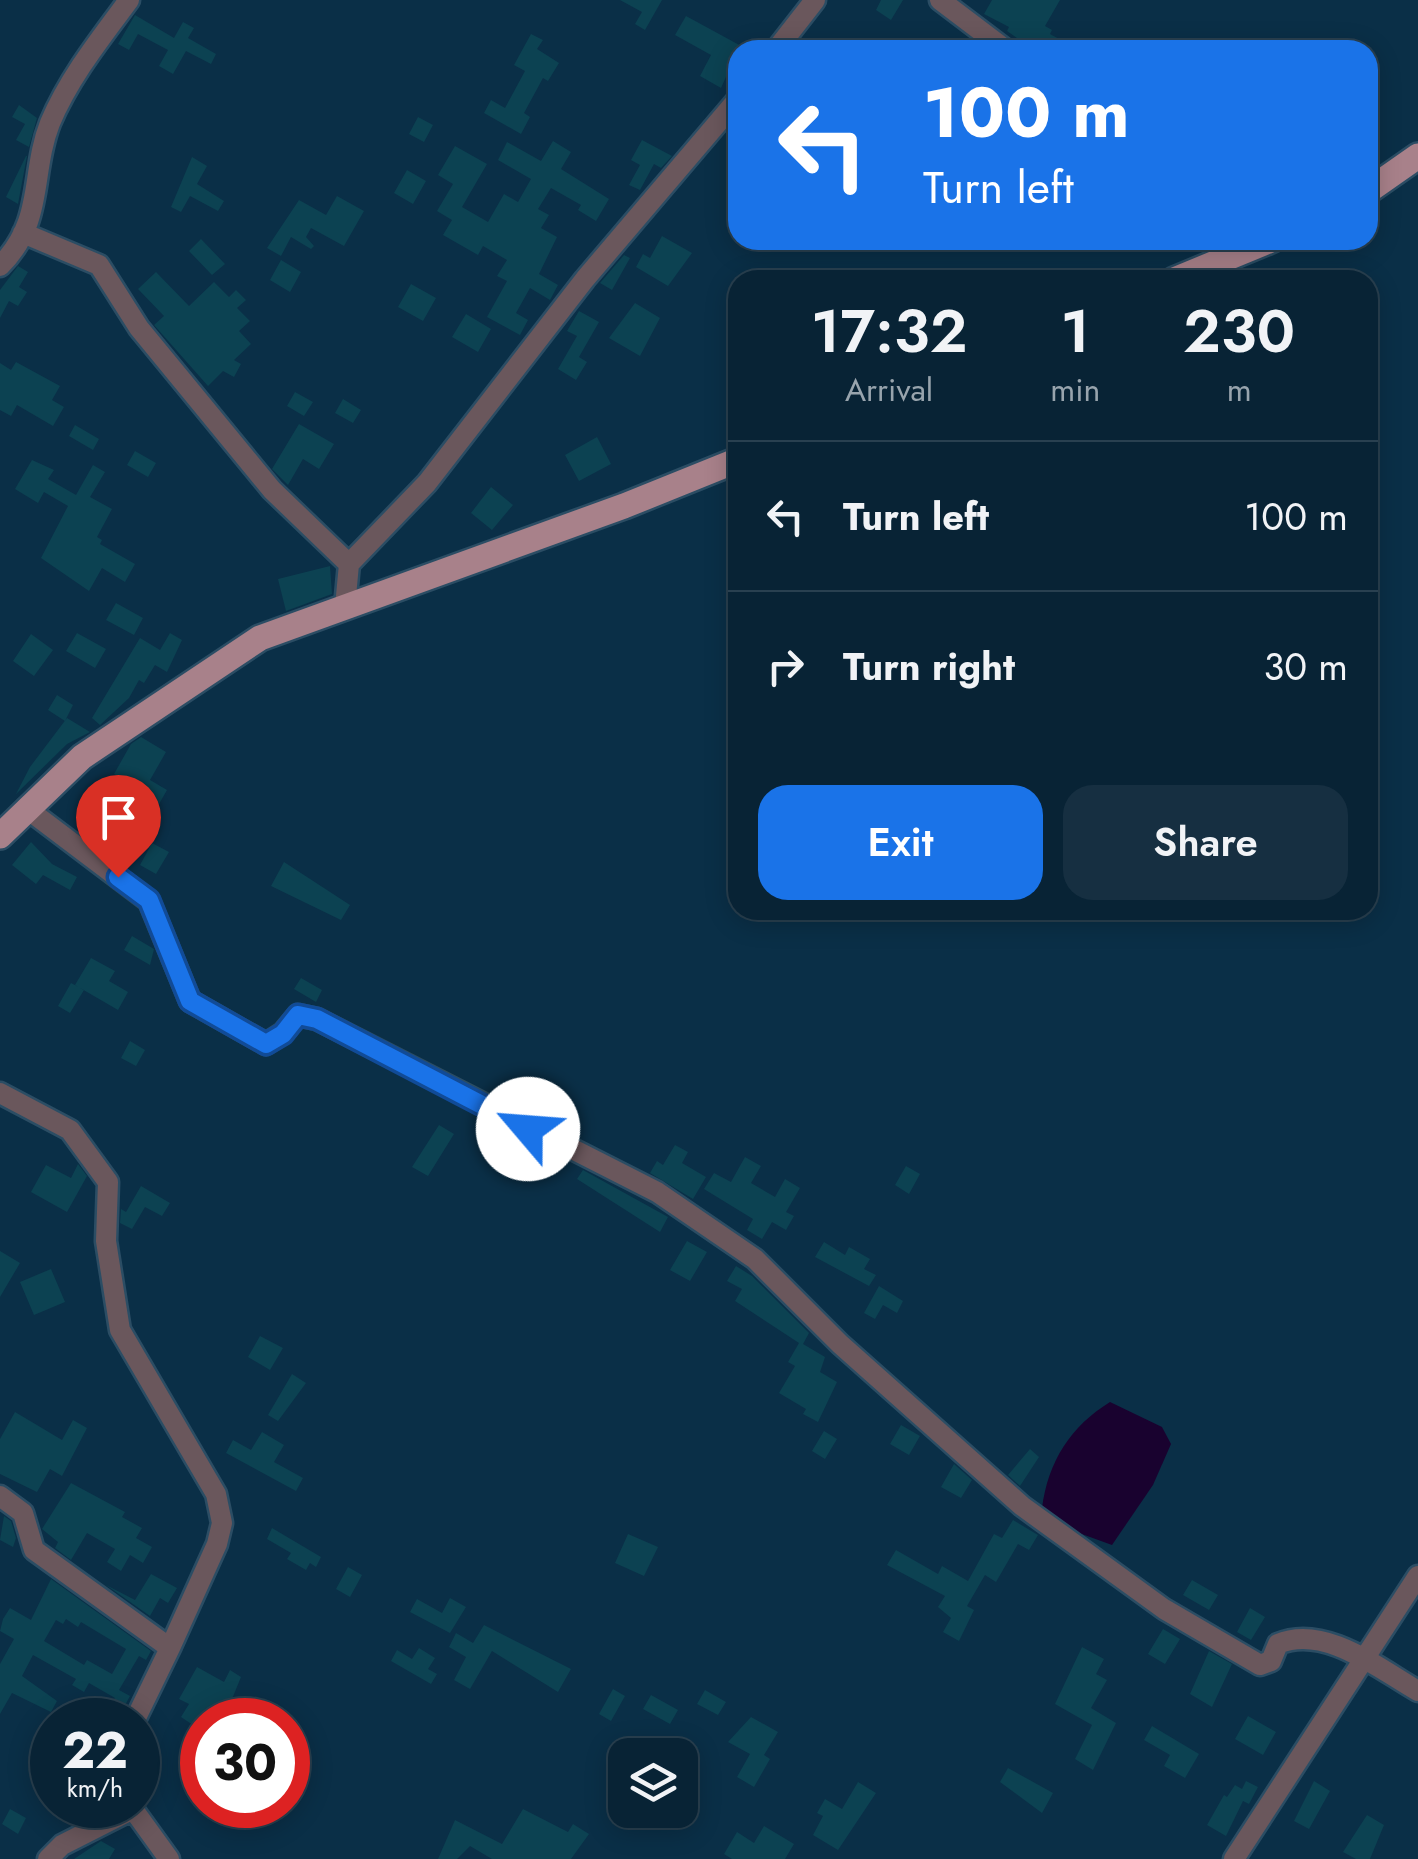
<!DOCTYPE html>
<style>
:root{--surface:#082335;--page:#162f41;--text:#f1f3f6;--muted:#98a4ad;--line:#294050;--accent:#1a73e8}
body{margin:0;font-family:Jost,sans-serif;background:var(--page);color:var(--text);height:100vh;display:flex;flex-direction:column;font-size:38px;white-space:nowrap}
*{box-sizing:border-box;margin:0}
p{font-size:32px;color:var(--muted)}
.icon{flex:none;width:55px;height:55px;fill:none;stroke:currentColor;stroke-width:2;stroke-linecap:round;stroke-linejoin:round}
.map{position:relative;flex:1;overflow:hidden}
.panel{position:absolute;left:728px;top:270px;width:650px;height:650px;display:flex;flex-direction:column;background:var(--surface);border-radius:30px;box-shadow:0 5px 25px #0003,0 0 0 2px var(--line)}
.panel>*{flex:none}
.guide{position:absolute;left:728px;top:40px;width:650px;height:210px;border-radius:30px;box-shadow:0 5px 25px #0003,0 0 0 2px var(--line);background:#1a73e8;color:#fff;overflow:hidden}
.fabs{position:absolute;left:608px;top:1738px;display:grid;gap:20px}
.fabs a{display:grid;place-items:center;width:90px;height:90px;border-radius:20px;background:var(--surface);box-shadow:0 5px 25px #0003,0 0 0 2px var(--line);font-size:50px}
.speed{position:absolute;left:30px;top:1698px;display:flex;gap:20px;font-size:50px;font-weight:700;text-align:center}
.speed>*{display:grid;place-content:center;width:130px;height:130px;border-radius:50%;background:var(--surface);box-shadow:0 5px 25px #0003,0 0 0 2px var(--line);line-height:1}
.speed small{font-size:25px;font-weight:400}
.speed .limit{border:15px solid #d22;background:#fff;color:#111}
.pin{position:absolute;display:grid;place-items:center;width:85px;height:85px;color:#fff;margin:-102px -42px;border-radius:50% 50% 50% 0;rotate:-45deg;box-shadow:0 0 10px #0007}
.pin .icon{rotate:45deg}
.me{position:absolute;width:110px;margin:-55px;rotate:297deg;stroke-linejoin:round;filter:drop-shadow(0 0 8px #0008)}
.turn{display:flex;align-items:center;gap:35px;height:210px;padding:0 30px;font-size:45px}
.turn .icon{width:130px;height:130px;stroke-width:2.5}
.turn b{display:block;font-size:70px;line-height:85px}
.eta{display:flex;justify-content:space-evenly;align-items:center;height:170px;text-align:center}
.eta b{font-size:60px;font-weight:600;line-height:70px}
.cta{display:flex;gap:20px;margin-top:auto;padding:20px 30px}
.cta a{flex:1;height:115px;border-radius:30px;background:var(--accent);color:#fff;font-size:40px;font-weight:600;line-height:115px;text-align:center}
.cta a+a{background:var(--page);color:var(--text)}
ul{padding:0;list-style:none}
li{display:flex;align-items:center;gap:30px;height:150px;padding:0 30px;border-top:2px solid var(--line)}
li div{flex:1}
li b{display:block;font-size:38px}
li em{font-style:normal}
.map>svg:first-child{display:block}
.water{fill:#19022f}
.building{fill:#0c4252;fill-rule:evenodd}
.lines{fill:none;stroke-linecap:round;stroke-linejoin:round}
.minor-casing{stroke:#2b4d64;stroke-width:25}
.major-casing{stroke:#2b4d64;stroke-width:30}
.minor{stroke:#6a575c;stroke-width:20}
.major{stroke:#a8818a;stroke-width:25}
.route-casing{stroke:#114b97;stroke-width:25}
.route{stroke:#1a73e8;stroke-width:18}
</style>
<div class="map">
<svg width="1418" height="1859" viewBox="0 0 1418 1859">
<rect width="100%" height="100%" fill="#0a2f47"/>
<!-- water -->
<path class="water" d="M1110 1402 1162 1427 1171 1444 1153 1485 1112 1545 1079 1533 1042 1508C1048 1461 1071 1426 1110 1402Z"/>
<!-- building -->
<path class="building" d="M620 0H662L645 30 635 24 642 12Z
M881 0H903L891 20 876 10Z
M992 0H1060L1045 26 1052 30 1050 34 1079 50H1036L1024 43 1007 31 1009 27 984 14Z
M135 15 174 38 183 22 194 28 188 38 216 54 211 64 186 51 173 74 159 66 168 50 138 34 129 50 118 44Z
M686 16 743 47 738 50 721 88 700 76 711 55 675 35Z
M531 34 543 40 537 49 559 63 548 81 543 78 524 113 530 117 521 134 484 113 491 100 505 108 525 71 514 65Z
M19 105 37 118 29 147 16 140 25 124 12 117Z
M418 117 433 125 424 142 409 134Z
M642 140 672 156 661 168 654 164 640 190 629 185 640 165 631 160Z
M553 141 571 152 561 169 609 199 596 221 578 210 581 205 551 188 538 209 549 215 541 228 557 237 539 274 558 285 550 300 530 288 516 313 528 320 520 335 487 317 507 281 497 276 507 260 483 246 478 255 443 235 452 220 437 211 453 184 438 175 455 146 487 164 462 207 488 222 504 194 518 202 531 179 498 160 507 142 541 161Z
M26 156H27L18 204 6 197Z
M192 157 207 166 197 184 224 201 218 211 190 196 181 212 171 207Z
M407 170 426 181 413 204 394 193Z
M337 196 364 211 344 246 311 228 306 237 314 246 311 249 291 237 281 256 267 248 299 200 326 215Z
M662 236 692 253 668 286 636 267 643 254 650 258Z
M201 239 225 264 212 275 189 251Z
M624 255 630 258 612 290 600 283Z
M281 260 301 272 290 292 270 280Z
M18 266 28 272 19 287 27 292 18 306 9 301 0 318V290Z
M156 272 189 306 214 282 229 297 236 290 246 300 237 308 250 321 239 331 251 344 234 360 241 364 234 377 223 371 208 386 154 325 164 316 138 289Z
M411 284 436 298 423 321 398 307Z
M635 303 660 318 640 356 609 338Z
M579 311 599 322 579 357 587 362 576 380 558 369 577 336 567 331Z
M466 314 491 329 478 352 452 337Z
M16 362 60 386 52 400 64 407 53 426 17 405 11 416 0 410V363L11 370Z
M295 392 313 402 304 416 287 406Z
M343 399 361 410 353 423 335 413Z
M299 424 334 444 319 469 303 459 288 485 272 469Z
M75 425 99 439 93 450 69 436Z
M597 437 611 464 579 481 565 455Z
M135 451 156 463 148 477 127 465Z
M32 460 54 470 48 479 76 495 93 465 105 472 90 497 112 509 97 537 102 540 100 544 135 564 125 582 102 568 89 591 41 558 68 506 44 492 38 503 15 489Z
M491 487 513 505 492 530 471 513Z
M330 566 332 594 286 611 278 579Z
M116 603 143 618 134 635 106 620Z
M77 633 106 649 95 668 66 651Z
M170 633 182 640 167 672 155 665 144 683 139 680 129 698 100 725 92 718 140 638 160 650Z
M31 634 53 650 34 676 13 661Z
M57 695 73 705 65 721 48 710Z
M67 718 90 732 67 744 16 794 30 767Z
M141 737 166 752 150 780 167 790 150 820 155 823 145 841 129 831 148 794 114 774 131 744Z
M31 842 52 864 77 877 70 890 43 875 36 884 12 865Z
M152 843 169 852 156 874 140 865Z
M284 862 350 905 341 920 271 886Z
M132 936 154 949 150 965 124 950Z
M91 958 115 971 109 981 128 992 118 1010 75 985Z
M301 978 322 990 316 1002 294 989Z
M71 983 84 990 70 1013 58 1006Z
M130 1041 145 1050 136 1066 121 1058Z
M439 1125 454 1134 428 1176 412 1167Z
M675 1145 688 1152 682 1163 706 1177 693 1199 650 1173 657 1161 663 1165Z
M745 1157 761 1166 751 1183 775 1197 785 1179 800 1188 786 1212 794 1216 786 1230 772 1222 762 1239 747 1230 753 1219 704 1189 714 1173 731 1182Z
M78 1164 87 1176 67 1212 31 1192 46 1165 71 1178Z
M906 1166 920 1174 909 1194 895 1185Z
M583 1170 668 1217 660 1232 577 1179Z
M141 1186 170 1203 162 1216 145 1207 132 1229 120 1223 121 1209 126 1212Z
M687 1241 707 1252 690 1281 670 1270Z
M824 1242 845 1255 849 1247 870 1259 864 1269 876 1275 869 1286 815 1257Z
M0 1251 20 1263 0 1297Z
M736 1266 752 1276 809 1333 803 1344 825 1357 820 1372 837 1382 818 1422 803 1414 806 1409 779 1393 795 1366 788 1362 799 1343 735 1301 742 1289 727 1281Z
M51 1269 65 1302 34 1315 20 1282Z
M879 1286 903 1301 897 1313 883 1305 875 1319 864 1313Z
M260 1336 283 1348 270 1370 248 1357Z
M292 1374 306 1383 278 1421 268 1415Z
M15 1412 62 1440 73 1420 87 1428 62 1476 50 1469 37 1492 0 1474V1439Z
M901 1425 920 1436 909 1455 890 1444Z
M824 1431 837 1439 825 1459 812 1451Z
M262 1432 284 1445 274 1462 303 1478 296 1491 226 1453 233 1440 251 1450Z
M1030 1449 1039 1457 1020 1486 1008 1475Z
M954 1464 972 1480 961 1498 941 1487Z
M71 1483 125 1512 122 1517 142 1528 136 1538 152 1547 143 1563 130 1555 121 1571 107 1562 115 1549 87 1533 71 1560 55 1548 58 1542 42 1529Z
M4 1516 11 1521 16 1538 13 1547 0 1540Z
M1013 1520 1038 1535 1029 1550 1018 1544 996 1582 985 1575 967 1606 974 1610 959 1641 943 1632 951 1618 938 1607 945 1596 887 1565 896 1550 938 1574 942 1566 968 1581 994 1534 1002 1538Z
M272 1528 321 1557 316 1567 310 1563 306 1570 287 1559 291 1553 267 1539Z
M628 1534 658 1547 644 1576 615 1563Z
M348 1567 362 1575 350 1597 336 1589Z
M151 1574 177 1588 168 1603 160 1598 150 1616 106 1585 135 1600Z
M51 1579 151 1651 146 1660 139 1656 119 1690 130 1696 117 1720H102L115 1698 89 1683 84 1692 72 1685 76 1679 33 1655 22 1676 57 1701 51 1712 12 1693 0 1714V1664L14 1639 0 1631 3 1619 10 1608 31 1620ZM66 1619 78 1627 81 1622 126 1649 112 1674 87 1660 84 1665 44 1641 56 1620 63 1624Z
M1192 1580 1218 1595 1209 1610 1183 1595Z
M450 1598 466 1607 450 1633 410 1612 417 1599 442 1613Z
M1250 1608 1265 1617 1251 1640 1237 1632Z
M484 1625 571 1669 558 1692 492 1651 470 1689 454 1680 466 1657 449 1647 456 1633 473 1643Z
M1163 1629 1180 1639 1165 1664 1148 1654Z
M1082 1647 1104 1659 1096 1674 1107 1680 1091 1708 1116 1723 1093 1770 1075 1759 1092 1725 1055 1704Z
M419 1648 435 1658 428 1669 437 1674 431 1684 391 1661 397 1650 412 1659Z
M1209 1651 1232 1664 1212 1707 1190 1694Z
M197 1667 224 1682 230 1670 241 1677 230 1704 258 1720H202V1731L181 1717 189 1704 179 1699Z
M613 1689 625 1696 611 1721 599 1714Z
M705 1690 726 1702 718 1715 697 1704Z
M651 1695 678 1710 670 1724 643 1709Z
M1248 1716 1276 1732 1263 1755 1235 1739Z
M751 1717 778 1732 764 1755 770 1759 754 1787 737 1777 750 1754 728 1742Z
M1152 1726 1199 1754 1185 1778 1164 1766 1170 1755 1144 1740Z
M681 1738 698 1747 688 1764 680 1755H672Z
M1008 1768 1053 1793 1042 1813 1000 1782Z
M1246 1781 1258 1787 1249 1804 1243 1801 1226 1836 1207 1825 1224 1795 1227 1797 1235 1785 1242 1789Z
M1314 1781 1330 1791 1309 1829 1294 1821Z
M858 1782 876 1793 838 1850 813 1835 823 1816 817 1813 825 1799 842 1809Z
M10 1809 26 1818 18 1834 2 1824Z
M523 1809 568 1832 573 1824 589 1834 571 1859H492L470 1846 457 1859H438L455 1820 502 1844Z
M1367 1815 1384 1825 1370 1859H1356L1343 1852Z
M764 1826 794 1844 785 1859H732L724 1854 737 1832 754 1843Z
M101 1841 115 1849 109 1859H74Z"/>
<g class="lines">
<!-- minor casing -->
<g class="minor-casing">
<path id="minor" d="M940 0 1006 50
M776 50 815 0
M23 233 99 265 139 328 272 490 349 564
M0 266C45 221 30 174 50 123 69 78 100 39 129 0
M345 607 349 564 427 483 585 279 738 99
M26 808 149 901 190 1001 266 1044 283 1033 298 1015 317 1019 657 1192 755 1259 840 1344 1022 1506 1164 1609 1260 1665 1271 1661 1278 1644C1324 1624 1378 1668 1418 1691
M0 1093 70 1130 108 1182 106 1241 120 1330 216 1494 222 1523 217 1544 170 1648
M0 1496 23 1513 34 1550 170 1648 135 1720
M130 1805 169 1859
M48 1859 62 1845 131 1810
M1234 1859 1418 1576"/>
</g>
<!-- major casing -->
<g class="major-casing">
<path id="major" d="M1368 191 1418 156
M1174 280 1271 240
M0 836 82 757 260 638 624 506 738 460"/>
</g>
<!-- minor -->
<use href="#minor" class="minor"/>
<!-- major -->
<use href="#major" class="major"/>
</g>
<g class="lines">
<!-- route casing -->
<g class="route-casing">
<path id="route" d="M118 877 149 900 190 1001 266 1044 283 1034 298 1015 317 1019 528 1129"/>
</g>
<!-- route -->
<use href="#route" class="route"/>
</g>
</svg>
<div class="fabs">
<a><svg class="icon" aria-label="layers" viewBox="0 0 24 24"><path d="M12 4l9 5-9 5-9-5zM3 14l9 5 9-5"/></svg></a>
</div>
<div class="speed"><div>22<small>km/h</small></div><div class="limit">30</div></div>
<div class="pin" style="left:118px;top:877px;background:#d93025"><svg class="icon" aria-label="arrive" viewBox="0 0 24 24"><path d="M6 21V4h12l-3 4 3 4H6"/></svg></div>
<svg class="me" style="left:528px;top:1129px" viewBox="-20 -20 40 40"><circle r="19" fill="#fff"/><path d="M0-13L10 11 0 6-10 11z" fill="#1a73e8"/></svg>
<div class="guide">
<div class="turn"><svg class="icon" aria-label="left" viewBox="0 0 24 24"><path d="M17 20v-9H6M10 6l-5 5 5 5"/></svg><div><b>100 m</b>Turn left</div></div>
</div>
<section class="panel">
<div class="eta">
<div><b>17:32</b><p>Arrival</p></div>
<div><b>1</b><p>min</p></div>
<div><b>230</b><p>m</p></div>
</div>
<ul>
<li><svg class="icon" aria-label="left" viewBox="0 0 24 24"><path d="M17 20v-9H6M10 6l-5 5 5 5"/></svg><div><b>Turn left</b></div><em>100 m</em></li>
<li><svg class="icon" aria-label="right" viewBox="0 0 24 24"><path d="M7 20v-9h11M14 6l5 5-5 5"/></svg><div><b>Turn right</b></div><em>30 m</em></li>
</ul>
<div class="cta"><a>Exit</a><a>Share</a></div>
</section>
</div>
